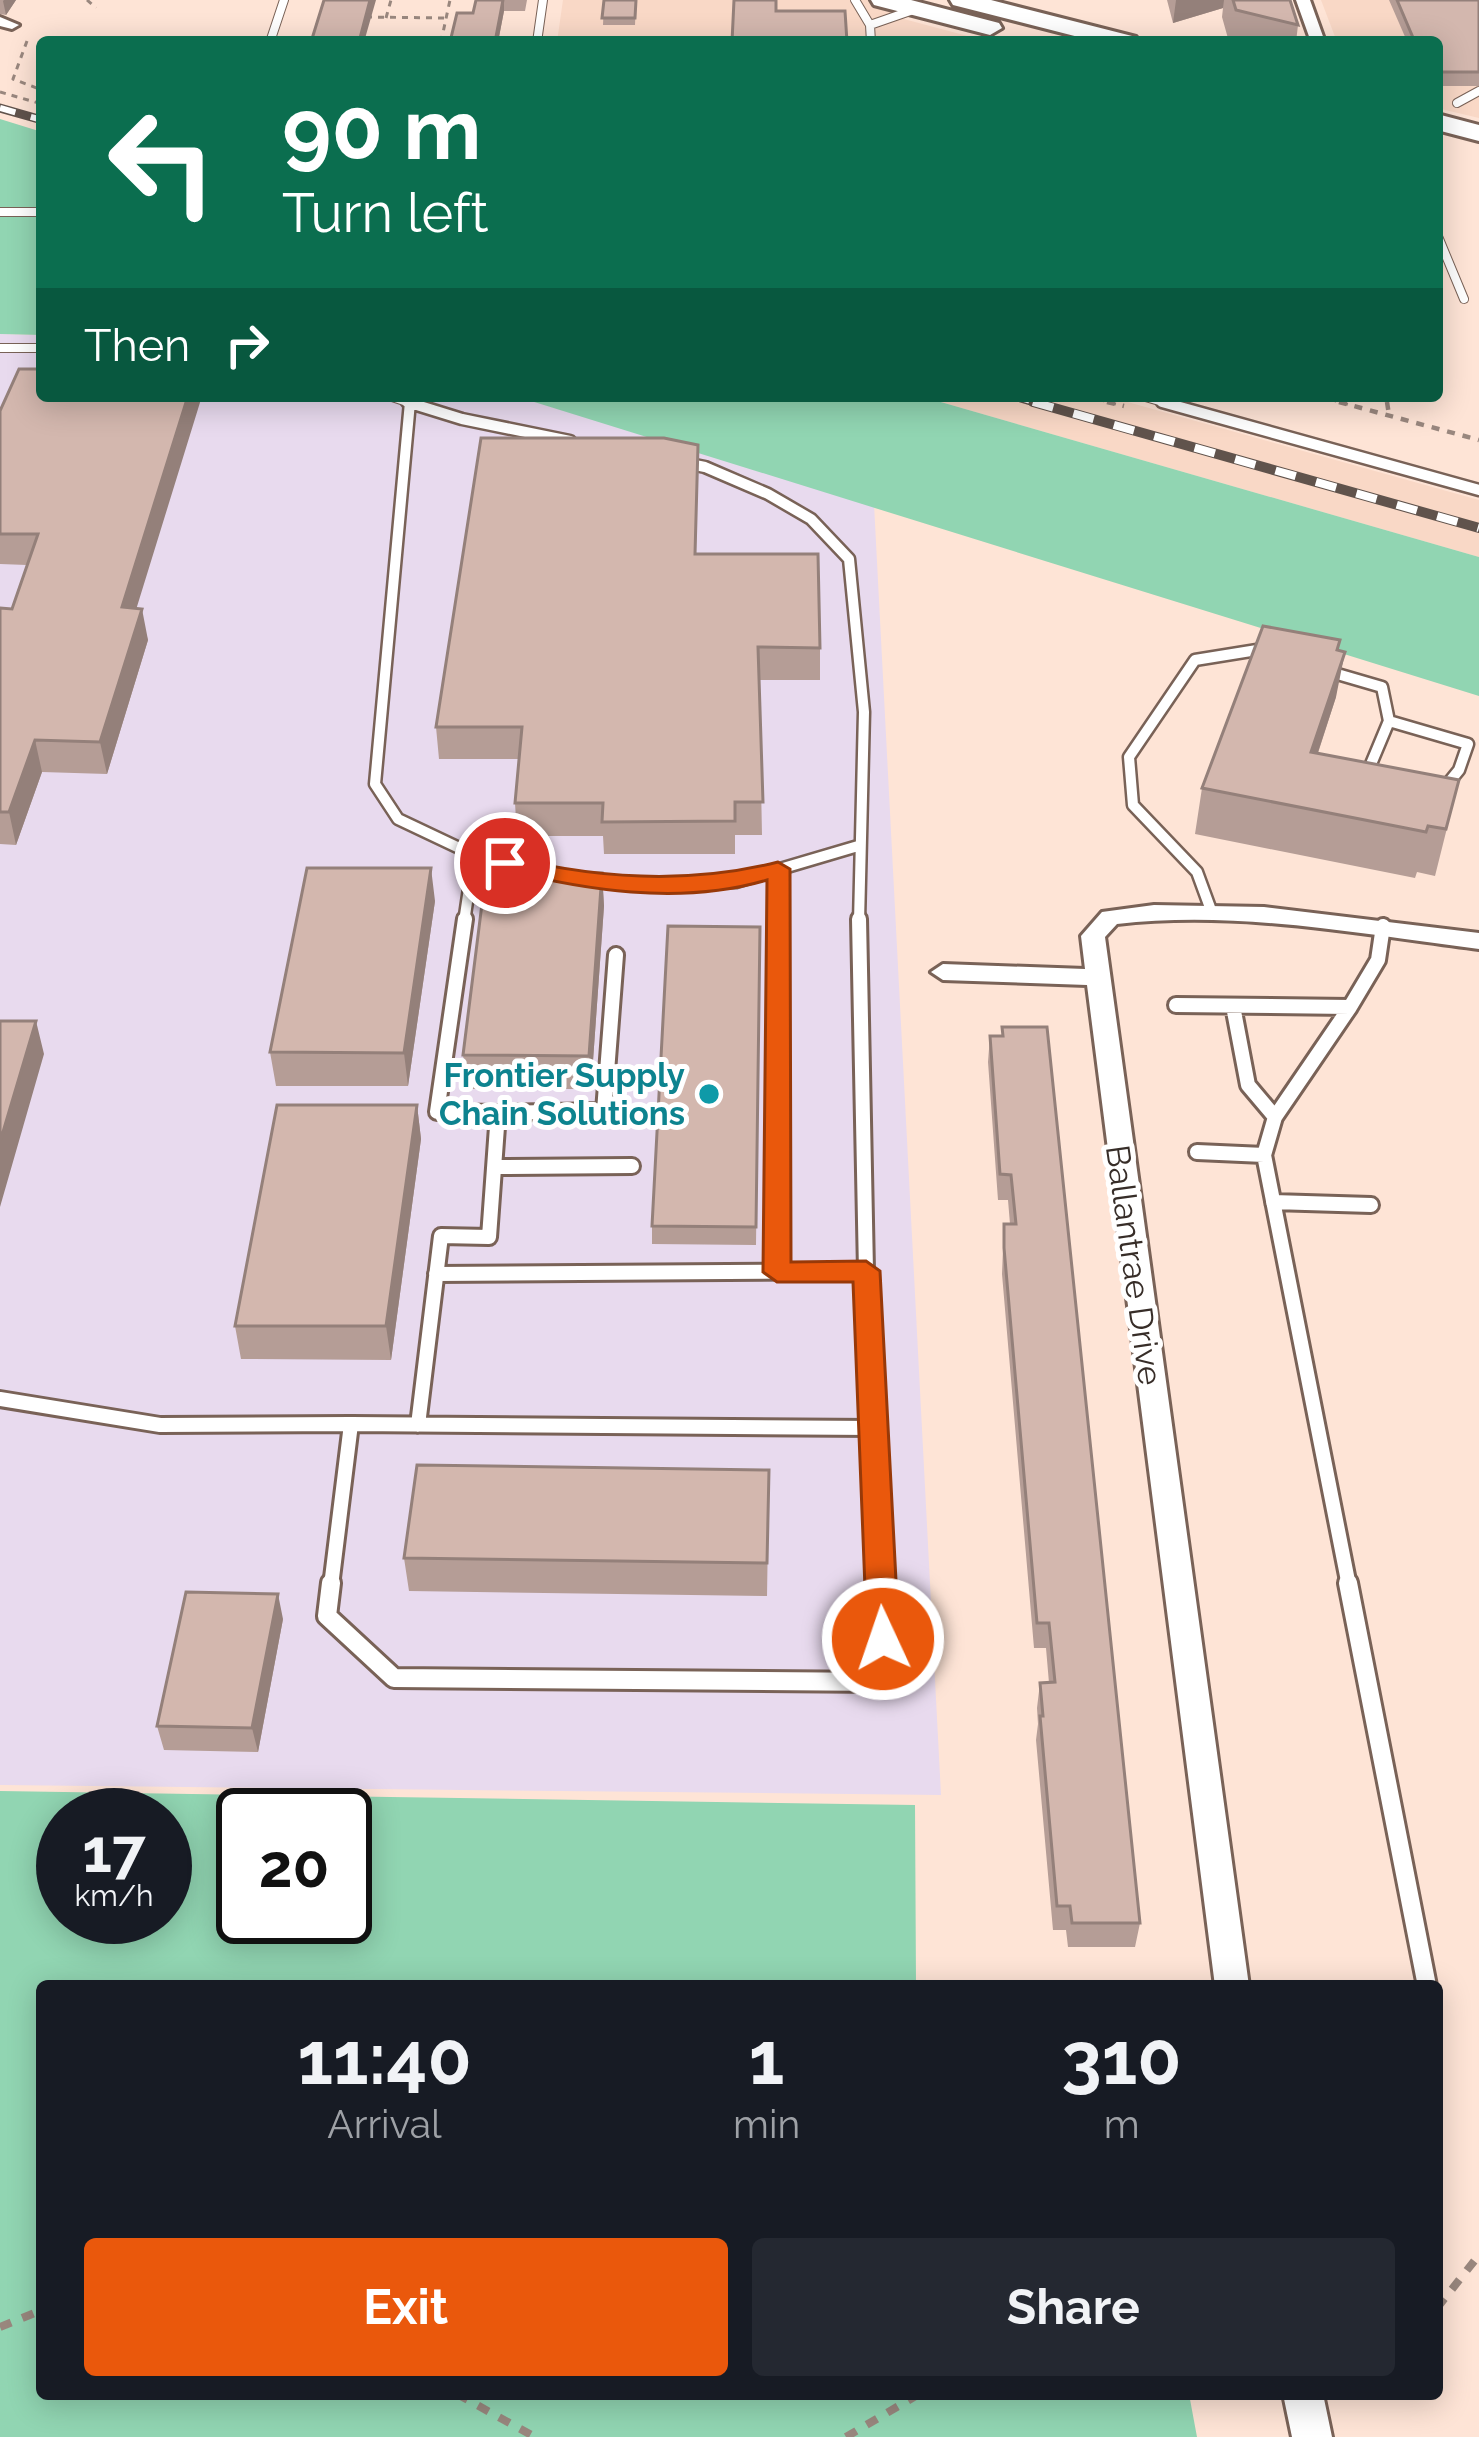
<!DOCTYPE html>
<style>
:root{--surface:#171b24;--page:#242831;--text:#f1f3f6;--muted:#9ea1a6;--accent:#ea580c}
body{margin:0;font-family:Raleway,sans-serif;background:var(--page);color:var(--text);height:100vh;display:flex;flex-direction:column;font-size:45px;white-space:nowrap}
*{box-sizing:border-box;margin:0}
p{font-size:39px;color:var(--muted)}
.icon{flex:none;width:66px;height:66px;fill:none;stroke:currentColor;stroke-width:2;stroke-linecap:round;stroke-linejoin:round}
.map{position:relative;flex:1;overflow:hidden}
.drawer{position:absolute;left:36px;top:1980px;width:1407px;height:420px;display:flex;flex-direction:column;background:var(--surface);border-radius:12px;box-shadow:0 6px 30px #0003}
.drawer>*{flex:none}
.hud{position:absolute;left:36px;top:36px;width:1407px;height:366px;border-radius:12px;box-shadow:0 6px 30px #0003;background:#0b6e4f;color:#fff;overflow:hidden}
.speed{position:absolute;left:36px;top:1788px;display:flex;gap:24px;font-size:60px;font-weight:700;text-align:center}
.speed>*{display:grid;place-content:center;width:156px;height:156px;border-radius:50%;background:var(--surface);box-shadow:0 6px 30px #0003;line-height:1}
.speed small{font-size:30px;font-weight:400}
.speed .limit{border:6px solid #111;border-radius:18px;background:#fff;color:#111}
.pin{position:absolute;display:grid;place-items:center;width:102px;height:102px;color:#fff;margin:-51px;border:6px solid #fff;border-radius:50%;box-shadow:0 3px 12px #0007}
.me{position:absolute;width:132px;margin:-66px;rotate:357deg;stroke-linejoin:round;filter:drop-shadow(0 0 9px #0008)}
.turn{display:flex;align-items:center;gap:42px;height:252px;padding:0 48px;font-size:54px}
.turn .icon{width:156px;height:156px;stroke-width:2.5}
.turn b{display:block;font-size:84px;line-height:102px}
.then{display:flex;align-items:center;height:114px;padding:0 48px;background:#0003;gap:24px;font-size:45px}
.eta{display:flex;justify-content:space-evenly;align-items:center;height:204px;text-align:center}
.eta b{font-size:72px;font-weight:700;line-height:84px}
.primary-button{display:flex;gap:24px;margin-top:auto;padding:24px 48px}
.primary-button a{flex:1;height:138px;border-radius:12px;background:var(--accent);color:#fff;font-size:48px;font-weight:700;line-height:138px;text-align:center}
.primary-button a+a{background:var(--page);color:var(--text)}
.map>svg:first-child{display:block}
.built{fill:#f9d8c6}
.industrial{fill:#e8daee}
.green{fill:#91d5b2;fill-rule:evenodd}
.lines{fill:none;stroke-linecap:round;stroke-linejoin:round}
.lane-far3-casing{stroke:#796257;stroke-width:10}
.lane-far2-casing{stroke:#796257;stroke-width:15}
.lane-far1-casing{stroke:#796257;stroke-width:20}
.lane-casing{stroke:#796257;stroke-width:24}
.street-casing{stroke:#796257;stroke-width:6}
.primary-casing{stroke:#796257;stroke-width:6}
.path-far2{stroke:#99877e;stroke-width:3;stroke-dasharray:6 6;stroke-linecap:butt}
.path-far1{stroke:#99877e;stroke-width:4.5;stroke-dasharray:8 8;stroke-linecap:butt}
.path{stroke:#99877e;stroke-width:8;stroke-dasharray:12 12;stroke-linecap:butt}
.lane-far3{stroke:#fff;stroke-width:8}
.lane-far2{stroke:#fff;stroke-width:10}
.lane-far1{stroke:#fff;stroke-width:14}
.lane{stroke:#fff;stroke-width:18}
.street{fill:#fff;fill-rule:evenodd}
.primary{fill:#fff;fill-rule:evenodd}
.rail-far1-casing{stroke:#60534c;stroke-width:9}
.rail-casing{stroke:#60534c;stroke-width:10}
.rail-far1{stroke:#fff;stroke-width:6;stroke-dasharray:16;stroke-linecap:butt}
.rail{stroke:#fff;stroke-width:8;stroke-dasharray:21;stroke-linecap:butt}
.wall{fill:#b59d96}
.shaded-wall{fill:#94807a}
.building{fill:#d3b7ae;stroke:#94807a;stroke-width:3}
.route{fill:#ea580c;stroke:#983908;stroke-width:3}
.culture-dot{fill:#0f9aa8;stroke:#fff;stroke-width:4.5}
.labels{text-anchor:middle;dominant-baseline:central;stroke-width:10;stroke-linejoin:round;paint-order:stroke}
.culture-label{font-size:33px;font-weight:bold;fill:#0d838f;stroke:#fff;text-anchor:end}
.street-label{font-size:33px;fill:#372d28;stroke:#fff}
</style>
<div class="map">
<svg width="1479" height="2437" viewBox="0 0 1479 2437">
<rect width="100%" height="100%" fill="#fee4d6"/>
<!-- built -->
<path class="built" d="M563 0H875L898 6 900 18 990 42H557Z
M1321 0H1479V118L1437 108V42H1337Z
M920 396H1106L1479 500V557Z"/>
<!-- industrial -->
<path class="industrial" d="M0 334 42 335V396H515L874 504 941 1795 0 1785Z"/>
<!-- green -->
<path class="green" d="M0 119 42 132V335L0 334Z
M515 396H920L1479 557V696Z
M0 1791 915 1805 916 1986H42V2394H1189L1197 2437H0ZM63 1815H165V1917H63ZM345 1815V1917H243V1815Z"/>
<g class="lines">
<!-- lane-far3 casing -->
<g class="lane-far3-casing">
<path id="lane-far3" d="M855 0 870 25 871 42
M870 25 916 9
M270 42 284 0
M537 42 543 0
M1457 103 1479 91
M0 212H42
M1437 234 1464 299
M0 348H42
M389 396 416 405
M1142 396 1173 405"/>
</g>
<!-- lane-far2 casing -->
<g class="lane-far2-casing">
<path id="lane-far2" d="M407 402 462 419 570 441
M410 402 375 784 398 819 474 855 557 876
M1162 402 1479 490
M680 462 705 467 768 494 811 519 849 559 864 712 859 922
M1327 671 1382 687 1389 721 1366 776
M1389 721 1468 744 1459 770 1441 792
M585 880 667 885 736 882 858 846
M1212 913 1197 872 1133 805 1129 757 1195 660 1257 650 1271 654
M464 922 474 855
M778 922V869"/>
</g>
<!-- lane-far1 casing -->
<g class="lane-far1-casing">
<path id="lane-far1" d="M859 919 866 1271 881 1586
M1176 1005 1350 1007 1378 960 1383 926
M1233 1006 1248 1085 1275 1117 1350 1007
M498 1113 604 1111 616 955
M1275 1117 1264 1155 1349 1586
M1197 1152 1264 1155
M495 1167 632 1166
M1273 1202 1371 1205
M777 1272 778 919
M436 1274 866 1271
M0 1399 160 1425 351 1424
M418 1425 441 1236 489 1237 498 1113 437 1112 465 919
M331 1586 351 1424 873 1428"/>
</g>
<!-- lane casing -->
<g class="lane-casing">
<path id="lane" d="M331 1583 327 1616 394 1678 885 1682 880 1583
M1348 1583 1427 1986"/>
</g>
<!-- street casing -->
<g class="street-casing">
<path id="street" d="M1296 0H1310L1325 42H1311Z
M0 17 19 25 12 29 0 26Z
M1154 905 1264 907 1479 933V949C1360 934 1238 910 1117 924L1105 937 1249 1986H1215L1087 985 943 980 931 972 943 964 1085 969 1081 936 1102 912Z
M1283 2394H1323L1332 2437H1292Z"/>
</g>
<!-- primary casing -->
<g class="primary-casing">
<path id="primary" d="M871 0H911L999 23 1002 28 990 35 874 5Z
M950 0H991L1136 37 1139 42H1098L953 5Z
M1437 114 1479 125V141L1437 130Z"/>
</g>
<!-- path-far2 -->
<path class="path-far2" d="M87 0 96 8
M366 17 446 18
M386 18 391 0
M27 41 13 79 42 90
M441 42 450 0
M0 92 42 104
M1087 396 1119 405
M1319 396 1350 405
M1386 396 1387 405"/>
<!-- path-far1 -->
<path class="path-far1" d="M1107 402 1124 406
M1339 402 1479 440
M1387 402 1389 415"/>
<!-- path -->
<path class="path" d="M1437 2308 1479 2255
M0 2327 42 2310
M457 2394 535 2437
M846 2437 919 2394"/>
<!-- lane-far3 -->
<use href="#lane-far3" class="lane-far3"/>
<!-- lane-far2 -->
<use href="#lane-far2" class="lane-far2"/>
<!-- lane-far1 -->
<use href="#lane-far1" class="lane-far1"/>
<!-- lane -->
<use href="#lane" class="lane"/>
<!-- street -->
<use href="#street" class="street"/>
<!-- primary -->
<use href="#primary" class="primary"/>
<!-- rail-far1 casing -->
<g class="rail-far1-casing">
<path id="rail-far1" d="M0 108 42 120
M1014 396 1044 405"/>
</g>
<!-- rail casing -->
<g class="rail-casing">
<path id="rail" d="M1033 402 1479 528"/>
</g>
<!-- rail-far1 -->
<use href="#rail-far1" class="rail-far1"/>
<!-- rail -->
<use href="#rail" class="rail"/>
</g>
<!-- wall -->
<path class="wall" d="M0 0H16L6 15 0 14Z
M476 0H527L525 11H504L498 42H450L473 13Z
M604 0H636L635 25H603Z
M1167 0H1290L1298 25 1296 42H1229L1222 17 1223 8 1173 23Z
M1389 0H1479V86H1437V42H1404L1406 39Z
M0 411 137 608 148 640 107 774 42 772 16 845 0 844V608L12 609 27 565 0 564Z
M698 445 696 554 820 648V680H759L762 835H735V854H604L603 836H517L515 803 519 759H439L436 727Z
M1338 650 1336 697 1318 753 1459 780 1435 876 1417 872 1415 878 1195 834 1202 788Z
M602 873 604 906 591 1089H467L463 1055Z
M435 901 408 1086H276L270 1052Z
M760 927 756 1245 652 1244V1226Z
M1002 1027 1140 1923 1135 1947H1068L1066 1930H1053L1036 1740 1038 1724 1037 1708 1040 1683H1049L1046 1648H1034L1002 1274 1004 1224H1010L1008 1200H998L988 1062 990 1036H1002Z
M417 1105 421 1139 391 1360 241 1359 235 1326Z
M769 1470 767 1596 409 1591 404 1558Z
M283 1619 258 1752 164 1750 157 1726Z"/>
<!-- shaded-wall -->
<path class="shaded-wall" d="M4 0H16L6 15 3 1Z
M370 0H376L364 42H359Z
M504 0V11L498 42H495Z
M1176 0H1224L1223 8 1173 23Z
M188 396H202L127 639 122 607Z
M142 609 148 640 107 774 100 742Z
M1345 652 1336 697 1303 798 1311 752Z
M35 740 42 772 16 845 9 812Z
M431 868 435 901 408 1086 404 1053Z
M602 873 604 906 591 1089 589 1056Z
M36 1021 44 1054 0 1207V1142Z
M417 1105 421 1139 391 1360 386 1326Z
M278 1594 283 1619 258 1752 252 1728Z"/>
<!-- building -->
<path class="building" d="M324 0H370L359 42H311Z
M476 0H503L495 42H450L457 13H473Z
M604 0H636L635 18H602Z
M734 0H776V11H845L847 42H732Z
M1233 0H1290L1298 25 1236 10Z
M1397 0H1479V72H1437V42H1405L1404 39 1414 40Z
M19 369H42V396H188L122 607 142 609 100 742 35 740 9 812H0V608L12 609 38 534H0V411Z
M481 438H664L698 445 695 554H818L820 648 758 647 763 802H735V821L602 822 603 803H515L522 727H436Z
M1263 626 1340 640 1337 650 1345 652 1311 752 1459 780 1446 829 1428 826 1426 832 1202 788Z
M307 868H431L404 1053 270 1052Z
M486 872 602 873 589 1056 463 1055Z
M668 926 760 927 756 1227 652 1226Z
M0 1021H36L0 1142Z
M1002 1027H1047L1140 1923H1072L1070 1906H1057L1040 1716H1043L1040 1683 1055 1682 1049 1623H1037L1004 1248V1224H1016L1011 1175 1000 1174 990 1036H1003Z
M277 1105H417L386 1326H235Z
M417 1465 769 1470 767 1563 404 1558Z
M186 1592 278 1594 252 1728 157 1726Z"/>
<!-- route -->
<path class="route" d="M505 856C596 879 687 885 778 862L790 869 791 1262 866 1261 880 1271 899 1639 894 1648 883 1652 872 1648 867 1639 853 1282H777L763 1272 767 880C680 906 582 890 497 868L493 863Z"/>
<!-- markers -->
<circle class="culture-dot" cx="709" cy="1094" r="12"/>
<g class="labels">
<!-- culture labels -->
<g class="culture-label">
<text x="685" y="1075">Frontier Supply<tspan x="685" dy="38">Chain Solutions</tspan></text>
</g>
<!-- street labels -->
<g class="street-label">
<text transform="translate(1134 1265) rotate(82)">Ballantrae Drive</text>
</g>
</g>
</svg>
<div class="speed"><div>17<small>km/h</small></div><div class="limit">20</div></div>
<div class="pin" style="left:505px;top:863px;background:#d93025"><svg class="icon" aria-label="arrive" viewBox="0 0 24 24"><path d="M6 21V4h12l-3 4 3 4H6"/></svg></div>
<svg class="me" style="left:883px;top:1639px" viewBox="-20 -20 40 40"><circle r="17" fill="#ea580c" stroke="#fff" stroke-width="3"/><path d="M0-11L8 9 0 5-8 9z" fill="#fff"/></svg>
<div class="hud">
<div class="turn"><svg class="icon" aria-label="left" viewBox="0 0 24 24"><path d="M17 20v-9H6M10 6l-5 5 5 5"/></svg><div><b>90 m</b>Turn left</div></div>
<div class="then">Then<svg class="icon" aria-label="right" viewBox="0 0 24 24"><path d="M7 20v-9h11M14 6l5 5-5 5"/></svg></div>
</div>
<section class="drawer">
<div class="eta">
<div><b>11:40</b><p>Arrival</p></div>
<div><b>1</b><p>min</p></div>
<div><b>310</b><p>m</p></div>
</div>
<div class="primary-button"><a>Exit</a><a>Share</a></div>
</section>
</div>
